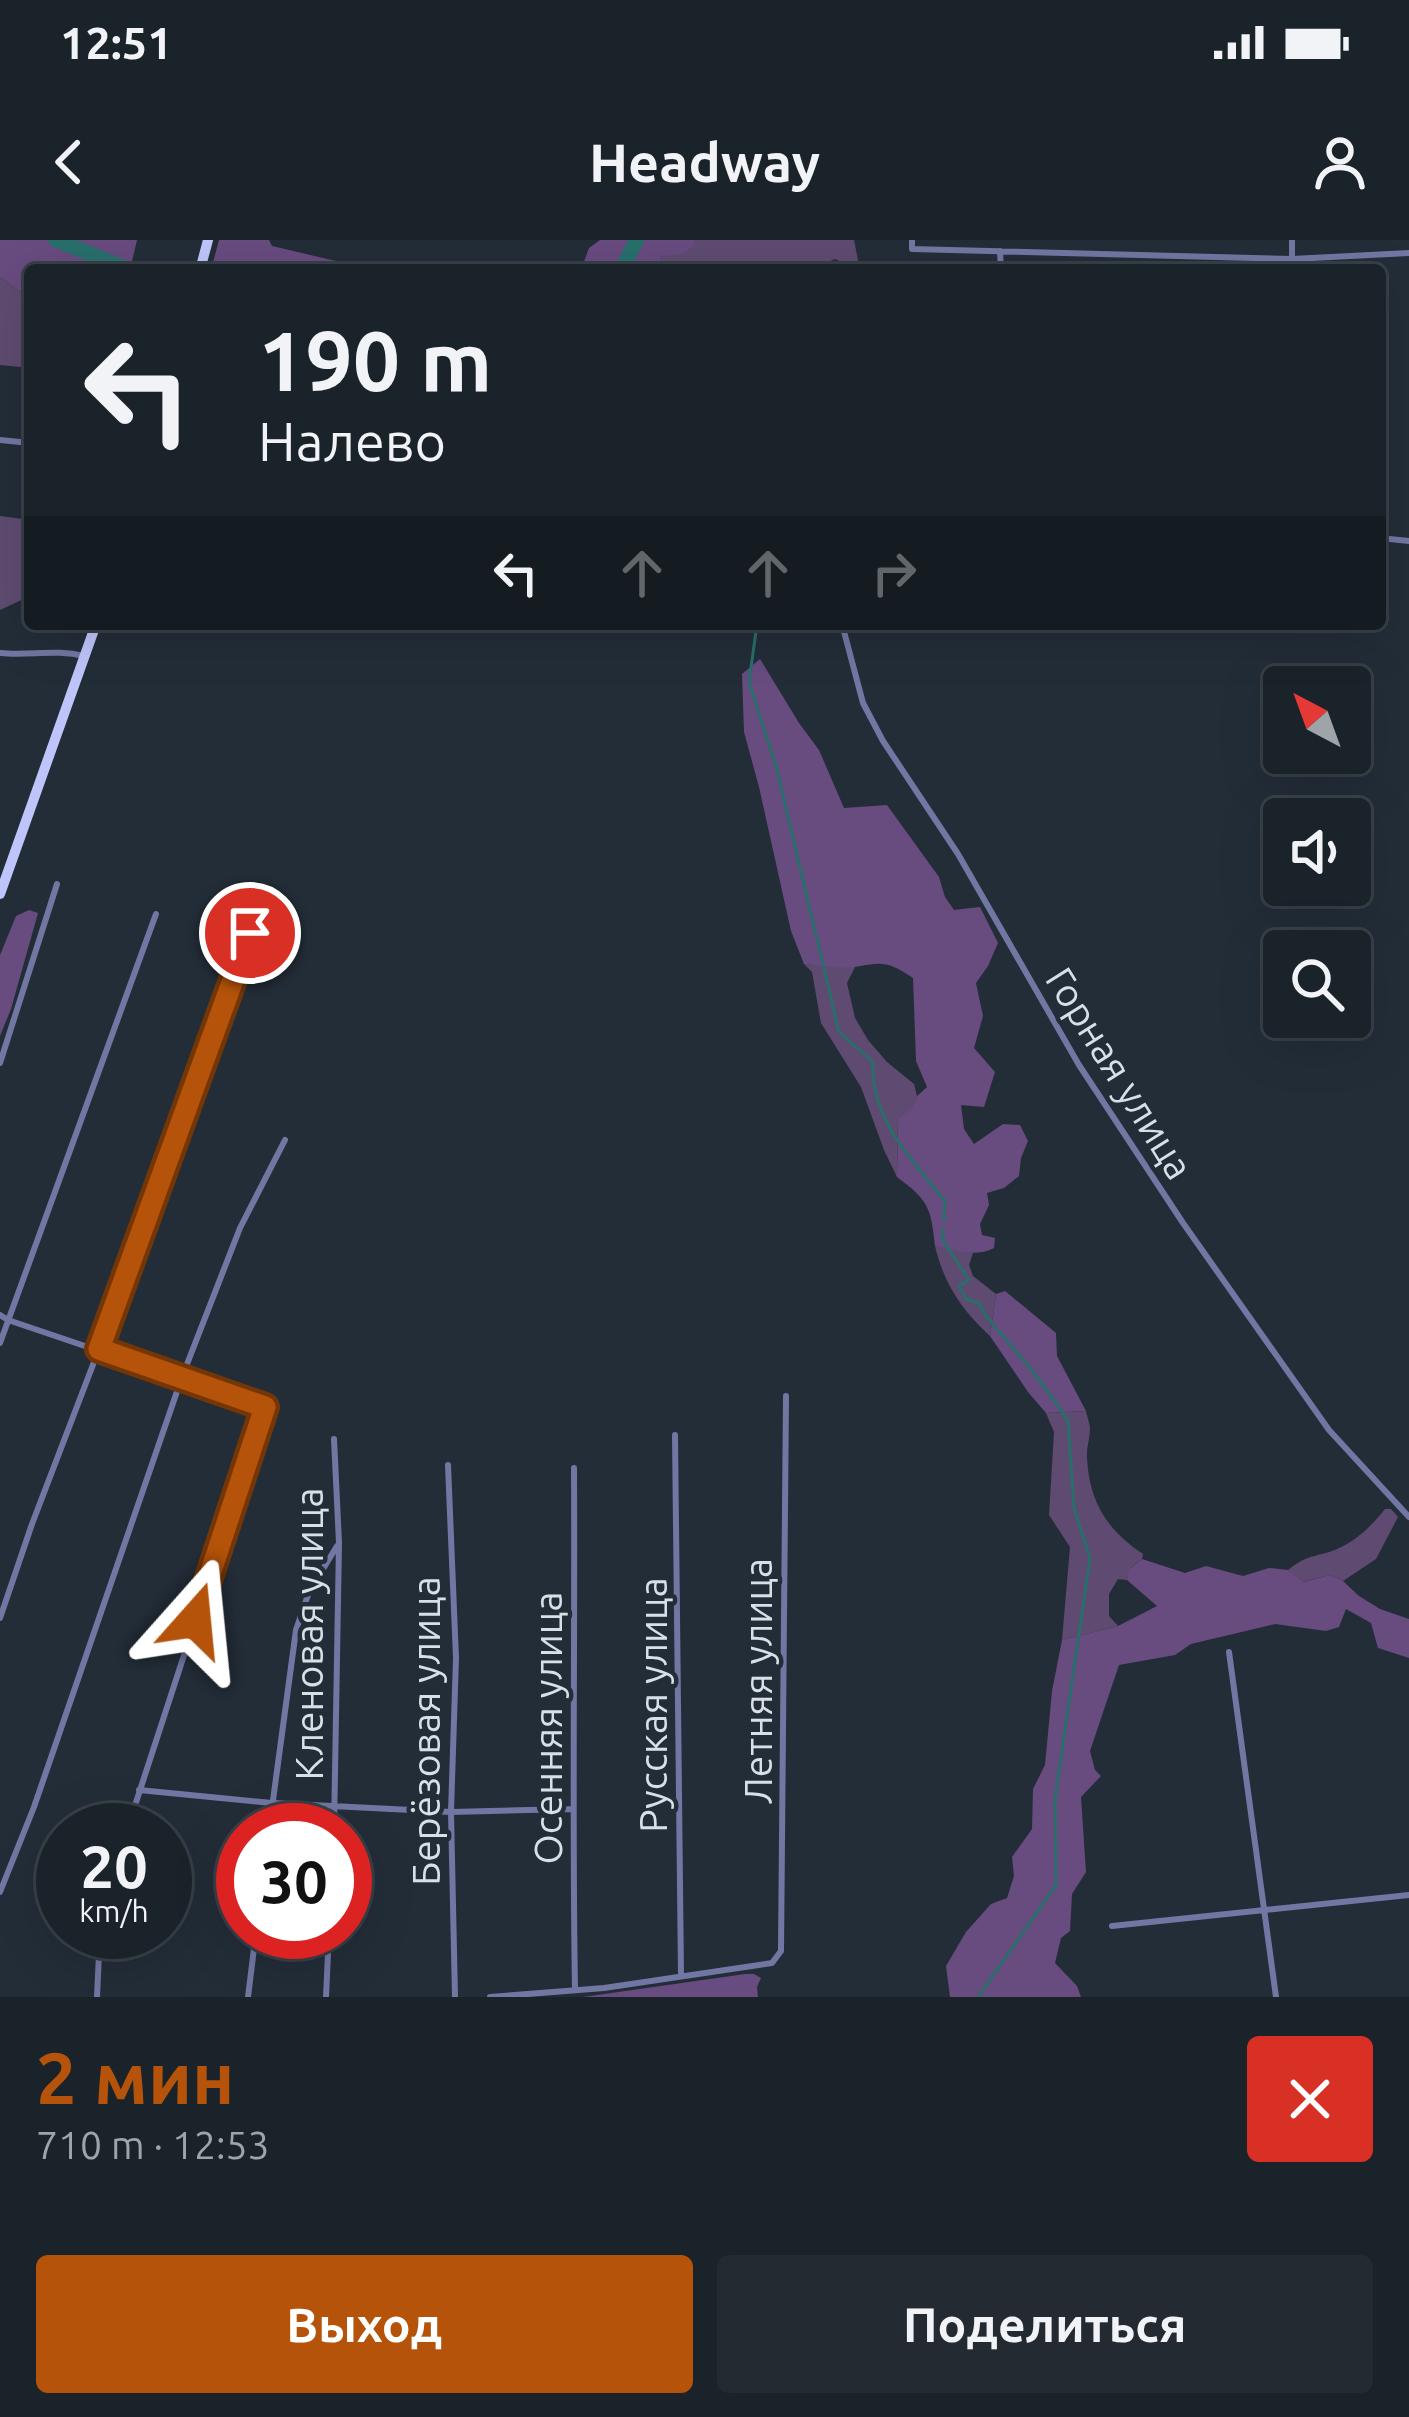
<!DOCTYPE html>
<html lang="ru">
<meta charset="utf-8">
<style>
:root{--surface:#1a222a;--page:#232a32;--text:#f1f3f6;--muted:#9fa4a8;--line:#383f47;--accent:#b45309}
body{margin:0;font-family:Ubuntu,sans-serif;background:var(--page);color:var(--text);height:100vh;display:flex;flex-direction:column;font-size:45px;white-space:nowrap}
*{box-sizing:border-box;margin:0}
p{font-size:39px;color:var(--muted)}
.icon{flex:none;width:66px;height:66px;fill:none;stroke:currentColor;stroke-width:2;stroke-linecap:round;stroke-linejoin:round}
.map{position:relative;height:1757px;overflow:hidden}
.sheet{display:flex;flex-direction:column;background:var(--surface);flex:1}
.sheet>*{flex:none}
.guide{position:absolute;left:24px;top:24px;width:1362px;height:366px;border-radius:12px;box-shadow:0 12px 48px #0002,0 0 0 3px var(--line);background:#1a222a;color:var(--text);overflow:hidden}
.needle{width:78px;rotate:319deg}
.controls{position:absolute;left:1263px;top:426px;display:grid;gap:24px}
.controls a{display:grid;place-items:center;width:108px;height:108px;border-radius:12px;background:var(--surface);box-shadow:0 12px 48px #0002,0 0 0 3px var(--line);font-size:60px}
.speed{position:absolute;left:36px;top:1563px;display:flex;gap:24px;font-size:60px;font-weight:700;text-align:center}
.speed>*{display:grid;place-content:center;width:156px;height:156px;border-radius:50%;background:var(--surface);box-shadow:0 12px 48px #0002,0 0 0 3px var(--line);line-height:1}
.speed small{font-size:30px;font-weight:400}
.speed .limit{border:18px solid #d22;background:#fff;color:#111}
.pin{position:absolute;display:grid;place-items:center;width:102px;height:102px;color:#fff;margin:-51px;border:6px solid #fff;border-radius:50%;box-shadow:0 3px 12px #0007}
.me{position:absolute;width:132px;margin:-66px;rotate:18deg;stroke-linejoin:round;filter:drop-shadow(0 0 9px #0008)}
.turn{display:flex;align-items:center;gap:42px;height:252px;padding:0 36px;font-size:54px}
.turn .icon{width:156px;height:156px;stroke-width:2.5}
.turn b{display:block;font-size:84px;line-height:102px}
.lanes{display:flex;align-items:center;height:114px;padding:0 36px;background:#0003;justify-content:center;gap:60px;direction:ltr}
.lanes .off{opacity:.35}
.round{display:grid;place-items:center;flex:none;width:126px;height:126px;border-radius:12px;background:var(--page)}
.summary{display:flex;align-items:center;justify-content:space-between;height:204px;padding:0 36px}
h1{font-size:72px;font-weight:600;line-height:90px;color:var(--accent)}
.primary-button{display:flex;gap:24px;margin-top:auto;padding:24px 36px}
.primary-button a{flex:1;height:138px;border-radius:12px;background:var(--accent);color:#fff;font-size:48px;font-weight:600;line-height:138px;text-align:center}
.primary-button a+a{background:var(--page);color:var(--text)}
.status{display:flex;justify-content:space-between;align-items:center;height:84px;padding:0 60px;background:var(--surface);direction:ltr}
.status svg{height:33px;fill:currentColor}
header{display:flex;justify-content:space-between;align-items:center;height:156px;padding:0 36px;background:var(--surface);font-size:54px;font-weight:600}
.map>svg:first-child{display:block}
.green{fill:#5f4b71}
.forest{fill:#684b7f}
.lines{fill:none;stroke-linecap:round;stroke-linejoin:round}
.stream{stroke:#286f6b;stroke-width:3}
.river{stroke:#286f6b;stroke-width:15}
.street{stroke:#7177a2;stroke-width:6}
.primary{stroke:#bec5fa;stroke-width:10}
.route-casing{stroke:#753606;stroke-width:30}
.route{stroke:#b45309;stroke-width:21}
.labels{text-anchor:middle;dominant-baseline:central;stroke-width:9;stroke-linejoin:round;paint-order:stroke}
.street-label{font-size:39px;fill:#d9dfe6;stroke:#232d38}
</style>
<div class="status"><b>12:51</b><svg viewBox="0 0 49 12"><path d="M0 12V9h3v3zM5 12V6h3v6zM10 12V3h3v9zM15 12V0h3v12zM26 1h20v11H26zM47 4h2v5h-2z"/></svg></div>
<header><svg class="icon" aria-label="back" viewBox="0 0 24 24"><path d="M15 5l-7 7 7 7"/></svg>Headway<svg class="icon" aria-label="person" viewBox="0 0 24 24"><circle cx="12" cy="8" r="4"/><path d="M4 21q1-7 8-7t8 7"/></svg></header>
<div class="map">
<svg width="1409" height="1757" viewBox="0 0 1409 1757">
<rect width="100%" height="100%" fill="#232d38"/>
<!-- green -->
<path class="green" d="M693 0H854L860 30 835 19 810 30H671L660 23 662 15 694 2Z
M0 37 30 59V128L0 125Z
M0 276 30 280V356L0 370Z
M804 724 855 727 847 743 855 778 868 800 887 822 914 844 917 856 914 868 898 880 897 937 884 910 861 847 821 783 812 732Z
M935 1006 973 1013 969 1025 973 1036 996 1054 990 1096C961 1069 944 1044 935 1006Z
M1086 1171C1087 1177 1090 1183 1090 1189 1090 1199 1086 1208 1087 1218 1089 1262 1108 1291 1143 1314L1142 1319 1130 1328 1127 1340 1118 1339 1109 1354V1376L1118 1386 1062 1400 1070 1307 1049 1275 1054 1192 1046 1173Z
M1385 1269H1391L1398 1277 1376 1319 1343 1341 1330 1335 1302 1342 1288 1330C1307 1315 1311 1318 1332 1311 1353 1304 1372 1286 1385 1269Z"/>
<!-- forest -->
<path class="forest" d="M0 0H137L130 30H30V59L0 37Z
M219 0H269L272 6 374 30H211Z
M600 0H693L695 2C687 16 677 16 662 15L660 23 671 30H581L589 8Z
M760 419 799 483 819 510 844 568 887 565 939 637 945 657 954 670 980 667 998 703 988 726 976 743 983 776 974 808 995 832 984 867 961 865 964 889 974 904 1003 884 1020 885 1028 901 1021 918 1019 936 1004 948 987 953 989 965 980 984 982 995 995 998 994 1008C975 1018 954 1010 935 1006 931 967 928 960 897 937L898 879 913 868 917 856 927 847 916 821 913 738C887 721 884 722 855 727 839 729 820 725 804 724L791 691 759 547 744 492 742 434Z
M29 670 38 673 11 769 0 796V715L16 676Z
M1005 1051 1056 1093 1057 1116 1086 1171 1046 1173 1028 1152 990 1096 996 1054Z
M1142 1319 1185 1333 1206 1326 1243 1336 1269 1328 1288 1330 1303 1342 1330 1335 1343 1341 1359 1356 1380 1369 1409 1379V1418L1378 1408 1371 1383 1346 1369 1339 1387 1326 1391 1275 1384 1191 1404 1175 1415 1119 1425 1090 1511 1095 1530 1101 1536 1081 1557 1086 1632 1072 1654 1070 1691 1061 1698 1055 1723 1077 1746 1081 1757H950L946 1726 966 1692 991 1664 1007 1658 1014 1636 1012 1617 1032 1589 1033 1549 1045 1525 1052 1451 1062 1400 1118 1386 1157 1366 1127 1340 1129 1329Z
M745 1734H754L761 1738 757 1747 758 1757H583Z"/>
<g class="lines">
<!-- stream -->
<path class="stream" d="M757 384 749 442 776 526 839 792 873 822C869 876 912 921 945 961L944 981
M943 989V1001L969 1040 959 1046 966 1059 979 1063 985 1075 1032 1130 1068 1180 1074 1268 1090 1318 1055 1559 1056 1645 978 1757"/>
<!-- river -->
<path class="river" d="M56 0 130 30
M621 30 637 0"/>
<!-- street -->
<path class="street" d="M912 0V9L1292 19 1409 13
M1000 11 1001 30
M1292 19V0
M0 200 30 203
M1380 298 1409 301
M842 384 863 463 883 501 958 614 1079 825 1183 983 1329 1190 1409 1277
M0 413C29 416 56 409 84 416
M0 823 57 644
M0 1075 8 1080 265 1167 127 1590
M0 1103 156 674
M675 1195 681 1735
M334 1199 339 1303 334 1590
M448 1225 456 1418 451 1572 455 1757
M574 1228C575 1401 572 1575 575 1749
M0 1378 32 1284 99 1109 250 693
M1229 1412 1276 1757
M139 1550 272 1563 451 1572 572 1569
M269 1590 296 1390 309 1352 337 1306
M0 1652 34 1567 182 1137 240 988 285 900
M1112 1686 1409 1655
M97 1757 100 1692
M248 1757 256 1692
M326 1757 329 1692
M490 1757 604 1748 772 1723 781 1711 786 1156"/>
<!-- primary -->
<path class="primary" d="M200 30 208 0
M0 654 96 384"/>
</g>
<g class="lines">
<!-- route casing -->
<g class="route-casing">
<path id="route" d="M195 1380 265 1167 99 1109 250 693"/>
</g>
<!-- route -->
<use href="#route" class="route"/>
</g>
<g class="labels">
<!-- street labels -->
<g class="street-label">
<text transform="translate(1120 833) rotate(58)">Горная улица</text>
<text transform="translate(308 1394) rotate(-90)">Кленовая улица</text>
<text transform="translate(757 1441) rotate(-90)">Летняя улица</text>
<text transform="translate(652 1465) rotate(-90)">Русская улица</text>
<text transform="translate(547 1488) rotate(-90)">Осенняя улица</text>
<text transform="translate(425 1491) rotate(-90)">Берёзовая улица</text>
</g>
</g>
</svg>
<div class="controls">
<a><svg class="needle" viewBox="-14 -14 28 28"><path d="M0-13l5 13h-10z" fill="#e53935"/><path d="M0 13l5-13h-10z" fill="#9fa4a8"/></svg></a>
<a><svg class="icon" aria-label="sound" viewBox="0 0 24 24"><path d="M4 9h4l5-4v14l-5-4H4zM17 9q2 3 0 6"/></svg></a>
<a><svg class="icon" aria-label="search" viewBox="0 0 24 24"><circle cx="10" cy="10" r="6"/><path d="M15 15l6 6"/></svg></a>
</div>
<div class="speed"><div>20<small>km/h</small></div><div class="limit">30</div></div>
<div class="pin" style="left:250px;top:693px;background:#d93025"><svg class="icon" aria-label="arrive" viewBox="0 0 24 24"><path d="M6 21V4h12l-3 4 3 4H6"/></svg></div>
<svg class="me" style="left:195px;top:1380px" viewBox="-20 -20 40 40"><path d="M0-17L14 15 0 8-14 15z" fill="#b45309" stroke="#fff" stroke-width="4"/></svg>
<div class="guide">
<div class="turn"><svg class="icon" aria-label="left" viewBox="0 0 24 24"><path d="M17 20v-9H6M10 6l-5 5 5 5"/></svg><div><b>190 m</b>Налево</div></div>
<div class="lanes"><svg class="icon" aria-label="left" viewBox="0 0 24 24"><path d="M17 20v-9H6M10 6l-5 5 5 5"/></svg><svg class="icon off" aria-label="ahead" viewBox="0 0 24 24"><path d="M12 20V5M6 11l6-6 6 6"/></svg><svg class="icon off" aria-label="ahead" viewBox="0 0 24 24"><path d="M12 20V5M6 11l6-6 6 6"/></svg><svg class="icon off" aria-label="right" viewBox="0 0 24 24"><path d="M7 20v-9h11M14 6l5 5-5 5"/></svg></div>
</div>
</div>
<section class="sheet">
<div class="summary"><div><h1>2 мин</h1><p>710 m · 12:53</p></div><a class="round" style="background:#d93025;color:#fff"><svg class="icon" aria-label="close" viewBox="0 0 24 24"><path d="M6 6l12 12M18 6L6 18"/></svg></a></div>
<div class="primary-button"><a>Выход</a><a>Поделиться</a></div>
</section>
